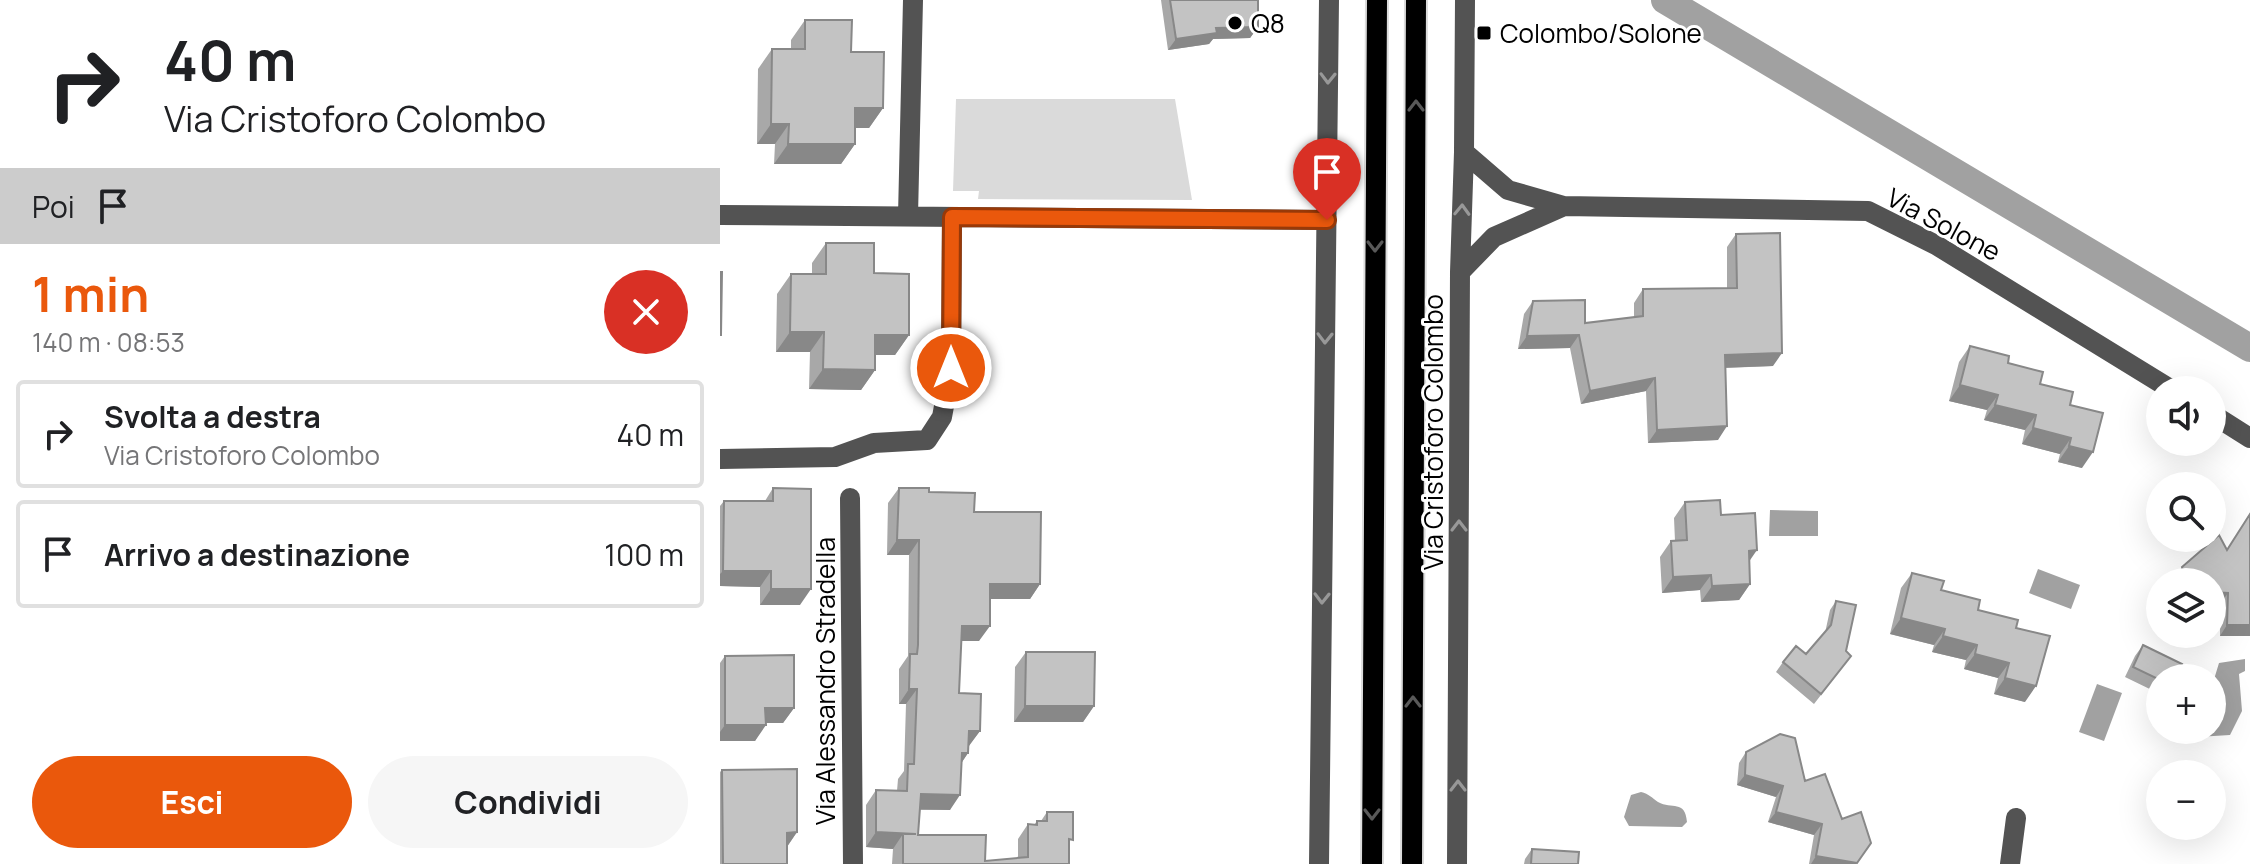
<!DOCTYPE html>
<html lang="it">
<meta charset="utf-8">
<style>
:root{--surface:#fff;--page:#f6f6f6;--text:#202124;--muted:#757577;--line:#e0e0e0;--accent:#ea580c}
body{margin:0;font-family:Manrope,sans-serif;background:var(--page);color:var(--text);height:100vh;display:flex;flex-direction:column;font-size:30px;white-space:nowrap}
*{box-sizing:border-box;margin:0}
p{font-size:26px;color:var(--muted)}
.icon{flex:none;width:44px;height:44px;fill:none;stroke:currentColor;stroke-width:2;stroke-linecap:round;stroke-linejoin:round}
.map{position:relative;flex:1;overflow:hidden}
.drawer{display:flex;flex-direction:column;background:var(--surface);width:720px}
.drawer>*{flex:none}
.banner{background:#fff;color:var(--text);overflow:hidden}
.tools{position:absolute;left:1426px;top:376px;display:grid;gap:16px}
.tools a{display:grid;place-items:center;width:80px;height:80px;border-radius:50%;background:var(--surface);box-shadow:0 8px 32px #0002;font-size:40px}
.pin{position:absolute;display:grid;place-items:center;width:68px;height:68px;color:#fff;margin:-82px -34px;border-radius:50% 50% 50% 0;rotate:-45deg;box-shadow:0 0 8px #0007}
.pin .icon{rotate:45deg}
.me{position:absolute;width:88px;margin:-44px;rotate:0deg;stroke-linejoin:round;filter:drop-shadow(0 0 6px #0008)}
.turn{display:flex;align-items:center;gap:28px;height:168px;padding:0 32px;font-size:36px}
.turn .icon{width:104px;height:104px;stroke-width:2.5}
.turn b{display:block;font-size:56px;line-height:68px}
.then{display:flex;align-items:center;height:76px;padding:0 32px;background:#0003;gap:16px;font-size:30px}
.round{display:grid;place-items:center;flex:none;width:84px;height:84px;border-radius:42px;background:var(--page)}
.head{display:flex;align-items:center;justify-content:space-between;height:136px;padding:0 32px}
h1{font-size:48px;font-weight:700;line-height:60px;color:var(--accent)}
.cta{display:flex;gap:16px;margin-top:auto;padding:16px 32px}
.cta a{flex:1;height:92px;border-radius:48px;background:var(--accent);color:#fff;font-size:32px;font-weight:700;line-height:92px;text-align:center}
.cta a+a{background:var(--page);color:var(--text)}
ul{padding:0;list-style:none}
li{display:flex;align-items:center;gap:24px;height:108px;margin:0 16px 12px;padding:0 16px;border:4px solid var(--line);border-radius:8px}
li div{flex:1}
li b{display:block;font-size:30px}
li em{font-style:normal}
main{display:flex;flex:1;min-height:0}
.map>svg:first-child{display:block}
.green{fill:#dadada}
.water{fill:#a1a1a1}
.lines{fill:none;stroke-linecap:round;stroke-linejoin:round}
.canal{stroke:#a1a1a1;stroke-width:28}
.major-casing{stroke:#dbdbdb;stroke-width:24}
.minor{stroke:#535353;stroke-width:20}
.major{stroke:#000;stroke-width:20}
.wall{fill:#a8a8a8}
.shaded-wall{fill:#888}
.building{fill:#c3c3c3;stroke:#888;stroke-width:2}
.oneway{stroke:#989898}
.oneway2{stroke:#595959}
.route-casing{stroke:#983908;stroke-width:20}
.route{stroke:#ea580c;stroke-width:14}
.poi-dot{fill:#000;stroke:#fff;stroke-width:3}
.labels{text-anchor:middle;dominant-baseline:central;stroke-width:6;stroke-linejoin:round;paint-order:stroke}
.poi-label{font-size:26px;fill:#000;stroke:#fff;text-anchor:start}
.street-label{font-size:26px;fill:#000;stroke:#fff}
</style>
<main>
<section class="drawer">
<div class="banner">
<div class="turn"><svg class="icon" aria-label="right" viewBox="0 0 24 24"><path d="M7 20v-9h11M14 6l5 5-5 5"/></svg><div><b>40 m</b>Via Cristoforo Colombo</div></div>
<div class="then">Poi<svg class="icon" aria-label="arrive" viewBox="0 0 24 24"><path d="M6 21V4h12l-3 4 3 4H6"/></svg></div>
</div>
<div class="head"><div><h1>1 min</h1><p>140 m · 08:53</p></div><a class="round" style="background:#d93025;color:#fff"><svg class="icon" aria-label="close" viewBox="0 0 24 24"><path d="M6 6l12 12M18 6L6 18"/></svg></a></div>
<ul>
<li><svg class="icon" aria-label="right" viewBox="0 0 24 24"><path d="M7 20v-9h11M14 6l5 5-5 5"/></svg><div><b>Svolta a destra</b><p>Via Cristoforo Colombo</p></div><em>40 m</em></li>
<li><svg class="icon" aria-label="arrive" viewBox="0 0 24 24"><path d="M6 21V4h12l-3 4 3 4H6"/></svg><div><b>Arrivo a destinazione</b></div><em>100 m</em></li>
</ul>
<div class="cta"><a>Esci</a><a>Condividi</a></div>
</section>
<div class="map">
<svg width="1530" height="864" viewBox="0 0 1530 864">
<rect width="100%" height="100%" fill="#fff"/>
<!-- green -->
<path class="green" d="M236 99H455L472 200 258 199 259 191H233Z"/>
<!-- water -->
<path class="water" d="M1050 510 1098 511V536H1049Z
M1318 569 1360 585 1351 609 1309 593Z
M1525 659V671L1519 674 1522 711 1510 735 1477 737 1479 730H1492V686L1499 663Z
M1377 684 1402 693 1384 741 1359 732Z
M921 792C929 794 932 798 938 802 952 810 965 799 967 822L962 827 909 826 904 817 911 795Z"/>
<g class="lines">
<!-- canal -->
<path class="canal" d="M945 0 1530 348"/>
<!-- major casing -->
<g class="major-casing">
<path id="major" d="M652 864 657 0
M692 864 696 0"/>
</g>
<!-- minor -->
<path class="minor" d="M744 152 788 190 844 206 1148 211 1216 245 1452 390
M0 215 607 220
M188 216 193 0
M740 272 774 237 844 206
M1492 414 1530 438
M0 459 115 457 154 443 207 440 222 417 231 368 232 217
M130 498 133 864
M599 864 609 0
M737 864 740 272 744 152 745 0
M1290 864 1296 818"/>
<!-- major -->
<use href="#major" class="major"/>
</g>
<!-- wall -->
<path class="wall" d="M441 0H538V27L530 38 493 39 489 44 448 50Z
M85 20 131 52 163 108 149 128H135V144L121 164H54L55 144H37L38 69 52 49H71V40Z
M1016 234 1053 366 1005 368 998 440 928 443 926 391 861 404 850 348 798 349 804 314 813 301 865 323 914 318V303L923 289 1007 288V247Z
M106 243 154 273 189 335 175 355H155V370L141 390 89 389 90 352H56L57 294 71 274H92V263Z
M1250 346 1288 363 1350 405 1362 468 1338 462 1340 454 1302 444 1305 430 1264 420 1267 410 1229 401 1239 362Z
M53 488 80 605H40V587L0 586V506L4 501H45Z
M179 488 209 492 254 512 320 584 310 599H270L259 641H241L239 693 260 731 248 746V753L242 762 230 810H200L198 835 265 861 298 858V839L308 824 314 825 317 821H321L327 812 349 847V864H172L173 849 146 847V805L156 790 177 791 178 779 184 771 186 704H179V669L188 656 189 555H167L168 503Z
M965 502 1001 515 1029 562 1030 584 1019 600 981 602 980 590 942 593 940 557 951 541H955L954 518Z
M1530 513V636H1500V604L1492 603V582H1456L1455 577 1462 567 1507 550Z
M1192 573 1258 610 1296 628 1305 702 1274 694 1278 678 1244 669 1246 660 1212 652 1214 645 1170 634 1181 588Z
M1116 601 1126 651 1131 656 1094 704 1056 672 1063 662 1086 654 1105 633 1110 610Z
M1423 645 1440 678V694L1405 677 1415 656Z
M306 652 374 706 363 722H294L295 667Z
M5 656 74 708 63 723H45L35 741H0V663Z
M1026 752 1085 781 1122 819 1151 843 1136 864H1089L1094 835 1048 822 1056 797 1017 785 1019 763Z
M2 770 77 832 67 847V864H0V772Z
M812 849 858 864H804L805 859Z"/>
<!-- shaded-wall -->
<path class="shaded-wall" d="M538 27 530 38 493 39 489 44 448 50 456 39 496 28Z
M135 108H163L149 128H121Z
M51 124H69L55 144H37Z
M68 144H135L121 164H54Z
M70 332H104L90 352H56Z
M155 335H189L175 355H141Z
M859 335 850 348 798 349 807 336Z
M1062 353 1053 366 996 368 1005 355Z
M103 369 155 370 141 390 89 389Z
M935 378 926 391 861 404 870 391Z
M1240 385 1278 395 1267 410 1229 401Z
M1275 405 1316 415 1305 430 1264 420Z
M1007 426 998 440 928 443 937 430Z
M1313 428 1351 438 1340 454 1302 444Z
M1349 446 1373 452 1362 468 1338 462Z
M177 540H199L189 555H167Z
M1037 550 1026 566 1029 551Z
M3 571H51L40 587 0 586V574Z
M991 575 980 590 942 593 953 577Z
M270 584H320L310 599H260Z
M1030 584 1019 600 981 602 992 586Z
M51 589H91L80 605H40Z
M1492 592 1508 593 1500 604 1492 603Z
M1181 618 1225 629 1214 645 1170 634Z
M1507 625H1530V636H1500Z
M242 626H270L259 641H231Z
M1223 636 1257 645 1246 660 1212 652Z
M1255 654 1289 663 1278 678 1244 669Z
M1285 678 1316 686 1305 702 1274 694Z
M189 689H197L186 704H179Z
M305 706H374L363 722H294Z
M45 708H74L63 723H34Z
M5 725H46L35 741H0V732Z
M249 731H260L249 746H238Z
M242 753H248L238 768Z
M1025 775 1063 786 1056 797 1017 785Z
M201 794 240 795 230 810 190 809Z
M1056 812 1102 824 1094 835 1048 822Z
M77 832 66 848 67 833Z
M156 832 196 834H183L173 849 146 847Z
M1151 843 1136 864H1091L1096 856Z"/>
<!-- building -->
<path class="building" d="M450 0H538V27L496 28 497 33 456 39Z
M85 20H132L131 52H164L163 108H135V144H68L69 124H51L52 49H85Z
M1060 233 1062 353 1005 355 1007 426 937 430 935 378 870 391 859 335 807 336 813 301 865 300V323L923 316V289L1017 288 1016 234Z
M106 243H154V273L189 274V335H155V370L103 369 104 332H70L71 274H106Z
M0 272H2L1 335H0Z
M1250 346 1289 356 1288 363 1323 372 1320 384 1353 392 1350 405 1383 413 1373 452 1349 446 1351 438 1313 428 1316 415 1275 405 1278 395 1240 385Z
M53 488 91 489V589H51V571H3L4 501H53Z
M179 488H209V492L255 493 254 512H321L320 584H270V626H242L239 693 261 694 260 731H249L248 753H242L240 795 201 794 198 835H266L265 861 308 857V824L317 825V821H327V812H353V840L349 839V864H183V834H196L156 832V790L187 791 188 764H194L197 689H189L190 654H197L198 645 199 540H177Z
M1000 500 1001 515 1035 513 1037 550 1029 551 1030 584 992 586 991 575 953 577 951 541 967 540 965 502Z
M1530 514V625H1507L1508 593 1492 592V582H1467L1462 567 1499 535 1507 550Z
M1192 573 1224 581 1221 590 1260 600 1258 610 1298 620 1296 628 1330 636 1316 686 1285 678 1289 663 1255 654 1257 645 1223 636 1225 629 1181 618Z
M1116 601 1136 605 1126 651 1131 656 1101 694 1063 662 1076 646 1086 654 1111 625Z
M1423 645 1462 664 1455 678H1440V680L1413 667Z
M306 652H375L374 706H305Z
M74 655V708H45L46 725H5V656Z
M1060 734 1075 738 1085 781 1105 774 1122 819 1141 812 1151 843 1137 863 1096 856 1102 824 1056 812 1063 786 1025 775 1026 752Z
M77 769V832L67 833V864H3L2 770Z
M812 849 859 852 858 864H811Z"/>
<!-- one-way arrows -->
<defs><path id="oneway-chevron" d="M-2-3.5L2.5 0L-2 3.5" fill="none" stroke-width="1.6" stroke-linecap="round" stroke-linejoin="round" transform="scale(2)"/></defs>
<g class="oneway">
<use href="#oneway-chevron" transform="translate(608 78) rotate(91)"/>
<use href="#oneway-chevron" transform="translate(742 210) rotate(-88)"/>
<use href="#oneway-chevron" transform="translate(605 338) rotate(91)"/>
<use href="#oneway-chevron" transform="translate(739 526) rotate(-90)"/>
<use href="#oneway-chevron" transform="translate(602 598) rotate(91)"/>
<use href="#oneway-chevron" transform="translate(738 786) rotate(-90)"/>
</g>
<g class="oneway2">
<use href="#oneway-chevron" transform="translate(696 106) rotate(-90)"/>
<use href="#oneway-chevron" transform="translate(655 246) rotate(90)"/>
<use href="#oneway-chevron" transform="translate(693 702) rotate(-90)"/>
<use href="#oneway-chevron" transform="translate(652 814) rotate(90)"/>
</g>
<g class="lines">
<!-- route casing -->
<g class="route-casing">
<path id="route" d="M231 368 232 217 607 220"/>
</g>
<!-- route -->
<use href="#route" class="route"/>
</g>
<!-- markers -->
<g class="poi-dot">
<circle cx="515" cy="23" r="8"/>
<rect x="756" y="25" width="16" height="16" rx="4"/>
</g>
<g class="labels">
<!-- poi labels -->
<g class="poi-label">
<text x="531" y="23">Q8</text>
<text x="780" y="33">Colombo/Solone</text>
</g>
<!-- street labels -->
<g class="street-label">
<text transform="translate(1224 224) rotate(28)">Via Solone</text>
<text transform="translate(713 432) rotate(-90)">Via Cristoforo Colombo</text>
<text transform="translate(105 681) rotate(-90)">Via Alessandro Stradella</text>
</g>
</g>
</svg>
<div class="tools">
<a><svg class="icon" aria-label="sound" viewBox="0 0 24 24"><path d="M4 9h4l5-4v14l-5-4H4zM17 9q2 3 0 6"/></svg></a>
<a><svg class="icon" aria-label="search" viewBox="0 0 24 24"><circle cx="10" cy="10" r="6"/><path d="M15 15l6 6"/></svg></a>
<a><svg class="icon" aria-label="layers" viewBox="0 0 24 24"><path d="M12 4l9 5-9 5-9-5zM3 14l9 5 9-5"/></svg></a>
<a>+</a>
<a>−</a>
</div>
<div class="pin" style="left:607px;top:220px;background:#d93025"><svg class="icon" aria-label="arrive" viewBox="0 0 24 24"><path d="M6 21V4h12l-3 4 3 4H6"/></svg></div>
<svg class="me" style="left:231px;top:368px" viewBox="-20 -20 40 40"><circle r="17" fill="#ea580c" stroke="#fff" stroke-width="3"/><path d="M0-11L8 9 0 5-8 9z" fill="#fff"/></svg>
</div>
</main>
